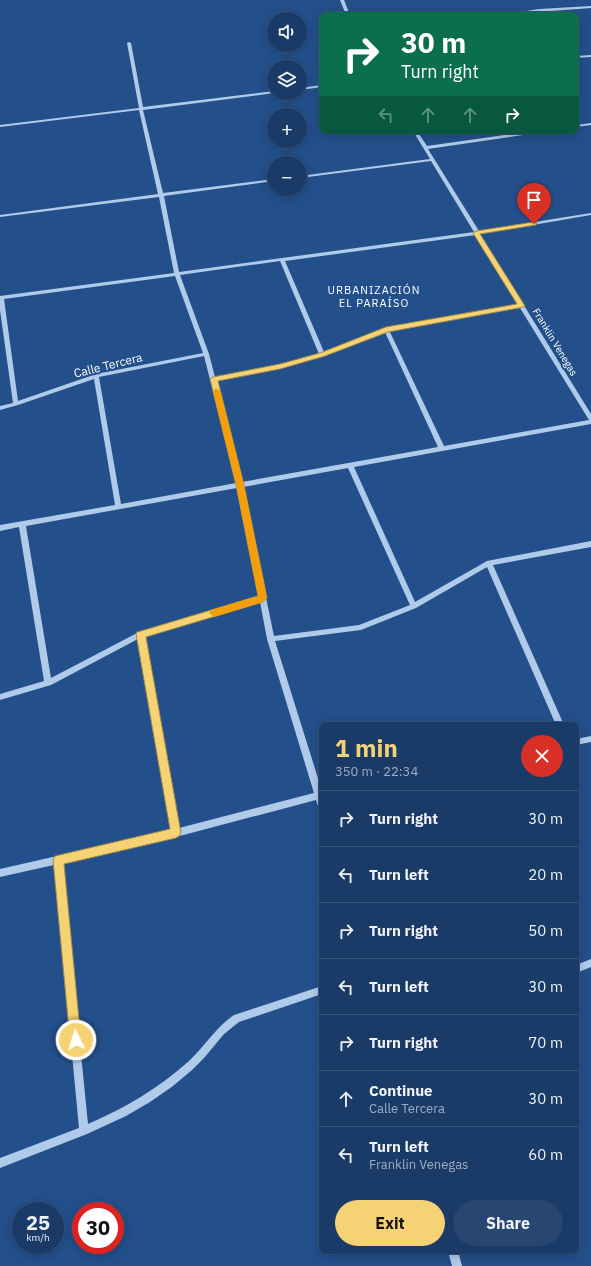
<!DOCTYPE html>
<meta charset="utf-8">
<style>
:root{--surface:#1a3b68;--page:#274671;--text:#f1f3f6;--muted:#9fadc0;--line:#38557c;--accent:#f5d273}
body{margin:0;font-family:"IBM Plex Sans",sans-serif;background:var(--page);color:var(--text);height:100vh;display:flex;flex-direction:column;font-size:15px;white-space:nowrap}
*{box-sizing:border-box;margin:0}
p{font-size:13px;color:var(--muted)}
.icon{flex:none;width:22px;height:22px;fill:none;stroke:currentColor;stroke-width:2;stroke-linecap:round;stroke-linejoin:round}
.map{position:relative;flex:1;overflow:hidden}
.side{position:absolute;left:319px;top:722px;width:260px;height:532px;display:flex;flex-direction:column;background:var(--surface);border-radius:8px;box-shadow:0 2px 10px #0003,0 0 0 1px var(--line)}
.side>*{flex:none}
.hud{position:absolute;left:319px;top:12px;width:260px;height:122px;border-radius:8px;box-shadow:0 2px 10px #0003,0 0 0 1px var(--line);background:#0b6e4f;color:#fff;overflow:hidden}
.controls{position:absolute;left:267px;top:12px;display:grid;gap:8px}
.controls a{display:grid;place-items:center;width:40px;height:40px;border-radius:50%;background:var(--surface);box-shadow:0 2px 10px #0003,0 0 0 1px var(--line);font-size:20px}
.speed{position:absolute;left:12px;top:1202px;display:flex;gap:8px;font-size:20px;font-weight:700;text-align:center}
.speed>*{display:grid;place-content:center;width:52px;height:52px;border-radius:50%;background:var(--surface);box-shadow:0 2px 10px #0003,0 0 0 1px var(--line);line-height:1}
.speed small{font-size:10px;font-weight:400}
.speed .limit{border:6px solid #d22;background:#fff;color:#111}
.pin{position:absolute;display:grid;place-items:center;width:34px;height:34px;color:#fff;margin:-41px -17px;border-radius:50% 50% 50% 0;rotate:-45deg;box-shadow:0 0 4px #0007}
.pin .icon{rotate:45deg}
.me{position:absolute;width:44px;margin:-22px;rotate:355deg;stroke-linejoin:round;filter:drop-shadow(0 0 3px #0008)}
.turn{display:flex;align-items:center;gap:14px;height:84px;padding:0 16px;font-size:18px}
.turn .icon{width:52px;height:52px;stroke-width:2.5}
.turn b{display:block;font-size:28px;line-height:34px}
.lanes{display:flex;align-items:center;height:38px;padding:0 16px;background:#0003;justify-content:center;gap:20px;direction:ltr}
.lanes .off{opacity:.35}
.round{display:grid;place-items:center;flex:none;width:42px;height:42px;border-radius:21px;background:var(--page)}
.overview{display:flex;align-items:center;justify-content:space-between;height:68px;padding:0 16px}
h1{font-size:24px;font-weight:700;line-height:30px;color:var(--accent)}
.cta{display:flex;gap:8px;margin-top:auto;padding:8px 16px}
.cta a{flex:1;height:46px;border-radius:24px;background:var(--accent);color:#111;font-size:16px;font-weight:700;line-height:46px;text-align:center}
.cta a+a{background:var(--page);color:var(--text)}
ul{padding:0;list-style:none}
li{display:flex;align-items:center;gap:12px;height:56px;padding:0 16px;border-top:1px solid var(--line)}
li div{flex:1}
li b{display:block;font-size:15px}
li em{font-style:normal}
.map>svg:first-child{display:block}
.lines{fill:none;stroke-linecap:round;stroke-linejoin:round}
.minor{fill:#b0caea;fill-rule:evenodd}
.route{fill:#f5d273;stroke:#9f884b}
.slow{fill:#f59e0b}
.labels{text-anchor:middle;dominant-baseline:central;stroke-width:4;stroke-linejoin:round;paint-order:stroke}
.far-street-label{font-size:10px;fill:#fff;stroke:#234f8a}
.far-neighbourhood-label{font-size:11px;letter-spacing:1px;fill:#fff;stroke:#234f8a}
.street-label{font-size:12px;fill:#fff;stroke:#234f8a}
</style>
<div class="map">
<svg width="591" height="1266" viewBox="0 0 591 1266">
<rect width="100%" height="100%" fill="#234f8a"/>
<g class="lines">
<!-- minor -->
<path class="minor" d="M340 0H344L350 15H346Z
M591 6V8L499 15 539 9Z
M129 42 131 43 143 107 274 91V93H275L143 110 163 193 274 179V181L164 196 179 272 474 232 431 161 300 178V176L430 159 413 131H417L427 146 534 131H545L543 132 428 149 479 231 591 213V215L480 234 591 414V424L354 467 415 602 487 561 591 541V547L493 565 564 725H556L487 567 416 608 361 630 275 641 322 791V810L319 809 316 800 176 837 62 863 88 1124C125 1108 159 1088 189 1061 205 1046 216 1027 234 1015L322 986V994L239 1022 224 1034 204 1058 192 1070 173 1086 150 1102 126 1116 87 1134 0 1168V1158L79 1128 54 865 0 877V869L171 830 138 639 51 685 0 700V694L44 681 19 527 0 531V525L115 505 94 379 18 405 0 410V406L13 403 0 310V296L174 273 159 197 0 217V215L158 194 139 110 0 127V125L139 108 127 43ZM476 235 519 305 386 327 324 352 285 261ZM280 261 319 354 280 364 215 377 209 354 180 275ZM175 276 203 353 96 374 18 401 4 299ZM520 308 589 420 444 446 389 330ZM385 332 438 447 242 482 216 380 280 368 324 356ZM204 356 236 483 121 504 99 377ZM348 468 410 605 359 625 274 636 243 487ZM237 488 259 596 139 632 51 678 26 526ZM260 602 267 639 314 793 179 828 145 636Z
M591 55V57L576 58V56Z
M322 85V87L300 90V88Z
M591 123V125L576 127V125Z
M591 736V742L576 745V739Z
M591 959V967L576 973V965Z
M448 1251H458L462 1266H452Z"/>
</g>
<!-- route -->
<path class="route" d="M534 222 537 224 536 225 480 234 525 306 524 307 388 332 325 356 280 369 218 381 244 485 267 598 263 602 146 637 181 833 179 836 176 838 64 864 81 1040 80 1045 76 1046 71 1045 70 1040 53 860 55 856 170 829 136 634 137 632 141 631 258 596 236 485 210 379 213 377 280 364 320 353 386 327 517 304 473 233 476 231Z"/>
<!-- slow -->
<path class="slow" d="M216 388 220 391 244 485 267 598 263 602 214 617 209 613 211 610 258 596 236 485 213 391Z"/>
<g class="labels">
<!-- far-street labels -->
<g class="far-street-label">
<text transform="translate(555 342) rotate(59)">Franklin Venegas</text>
</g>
<!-- far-neighbourhood labels -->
<g class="far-neighbourhood-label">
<text x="374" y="290">URBANIZACIÓN<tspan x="374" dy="13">EL PARAÍSO</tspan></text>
</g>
<!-- street labels -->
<g class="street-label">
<text transform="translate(108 365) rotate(-14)">Calle Tercera</text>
</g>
</g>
</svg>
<div class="controls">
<a><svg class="icon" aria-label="sound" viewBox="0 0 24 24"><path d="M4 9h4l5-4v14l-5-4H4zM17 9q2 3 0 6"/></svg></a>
<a><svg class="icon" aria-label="layers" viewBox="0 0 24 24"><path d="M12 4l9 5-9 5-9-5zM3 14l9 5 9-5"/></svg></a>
<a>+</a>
<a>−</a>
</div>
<div class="speed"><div>25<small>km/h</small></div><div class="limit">30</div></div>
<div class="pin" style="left:534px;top:224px;background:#d93025"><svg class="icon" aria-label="arrive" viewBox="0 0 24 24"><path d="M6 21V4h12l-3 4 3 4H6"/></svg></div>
<svg class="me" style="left:76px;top:1040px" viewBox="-20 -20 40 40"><circle r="17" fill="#f5d273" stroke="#fff" stroke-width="3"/><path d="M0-11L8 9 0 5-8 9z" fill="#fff"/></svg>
<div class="hud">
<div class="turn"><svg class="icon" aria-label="right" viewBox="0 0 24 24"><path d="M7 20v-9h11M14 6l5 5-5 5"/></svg><div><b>30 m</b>Turn right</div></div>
<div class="lanes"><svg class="icon off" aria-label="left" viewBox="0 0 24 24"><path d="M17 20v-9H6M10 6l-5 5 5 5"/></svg><svg class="icon off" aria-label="ahead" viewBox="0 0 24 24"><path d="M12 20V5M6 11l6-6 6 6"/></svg><svg class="icon off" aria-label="ahead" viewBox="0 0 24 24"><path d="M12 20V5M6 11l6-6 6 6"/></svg><svg class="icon" aria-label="right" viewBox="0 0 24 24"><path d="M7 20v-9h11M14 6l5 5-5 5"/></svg></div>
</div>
<section class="side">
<div class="overview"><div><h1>1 min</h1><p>350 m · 22:34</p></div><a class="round" style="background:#d93025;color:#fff"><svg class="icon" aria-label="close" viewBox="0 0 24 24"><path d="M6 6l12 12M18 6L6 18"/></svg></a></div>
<ul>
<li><svg class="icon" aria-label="right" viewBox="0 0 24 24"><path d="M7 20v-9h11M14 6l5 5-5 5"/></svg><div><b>Turn right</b></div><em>30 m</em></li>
<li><svg class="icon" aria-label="left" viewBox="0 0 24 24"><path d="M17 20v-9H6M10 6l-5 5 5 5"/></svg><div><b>Turn left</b></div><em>20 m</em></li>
<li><svg class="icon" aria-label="right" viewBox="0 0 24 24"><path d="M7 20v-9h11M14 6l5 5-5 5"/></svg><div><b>Turn right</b></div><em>50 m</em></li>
<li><svg class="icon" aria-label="left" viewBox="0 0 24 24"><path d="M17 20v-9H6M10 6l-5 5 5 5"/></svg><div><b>Turn left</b></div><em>30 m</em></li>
<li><svg class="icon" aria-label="right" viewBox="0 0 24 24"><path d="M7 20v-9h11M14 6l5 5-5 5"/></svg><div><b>Turn right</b></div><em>70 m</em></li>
<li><svg class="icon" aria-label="ahead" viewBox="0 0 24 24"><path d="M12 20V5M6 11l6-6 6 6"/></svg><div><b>Continue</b><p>Calle Tercera</p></div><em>30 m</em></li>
<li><svg class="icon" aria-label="left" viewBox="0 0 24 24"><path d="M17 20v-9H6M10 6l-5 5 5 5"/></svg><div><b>Turn left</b><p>Franklin Venegas</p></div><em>60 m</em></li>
</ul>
<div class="cta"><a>Exit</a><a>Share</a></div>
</section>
</div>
